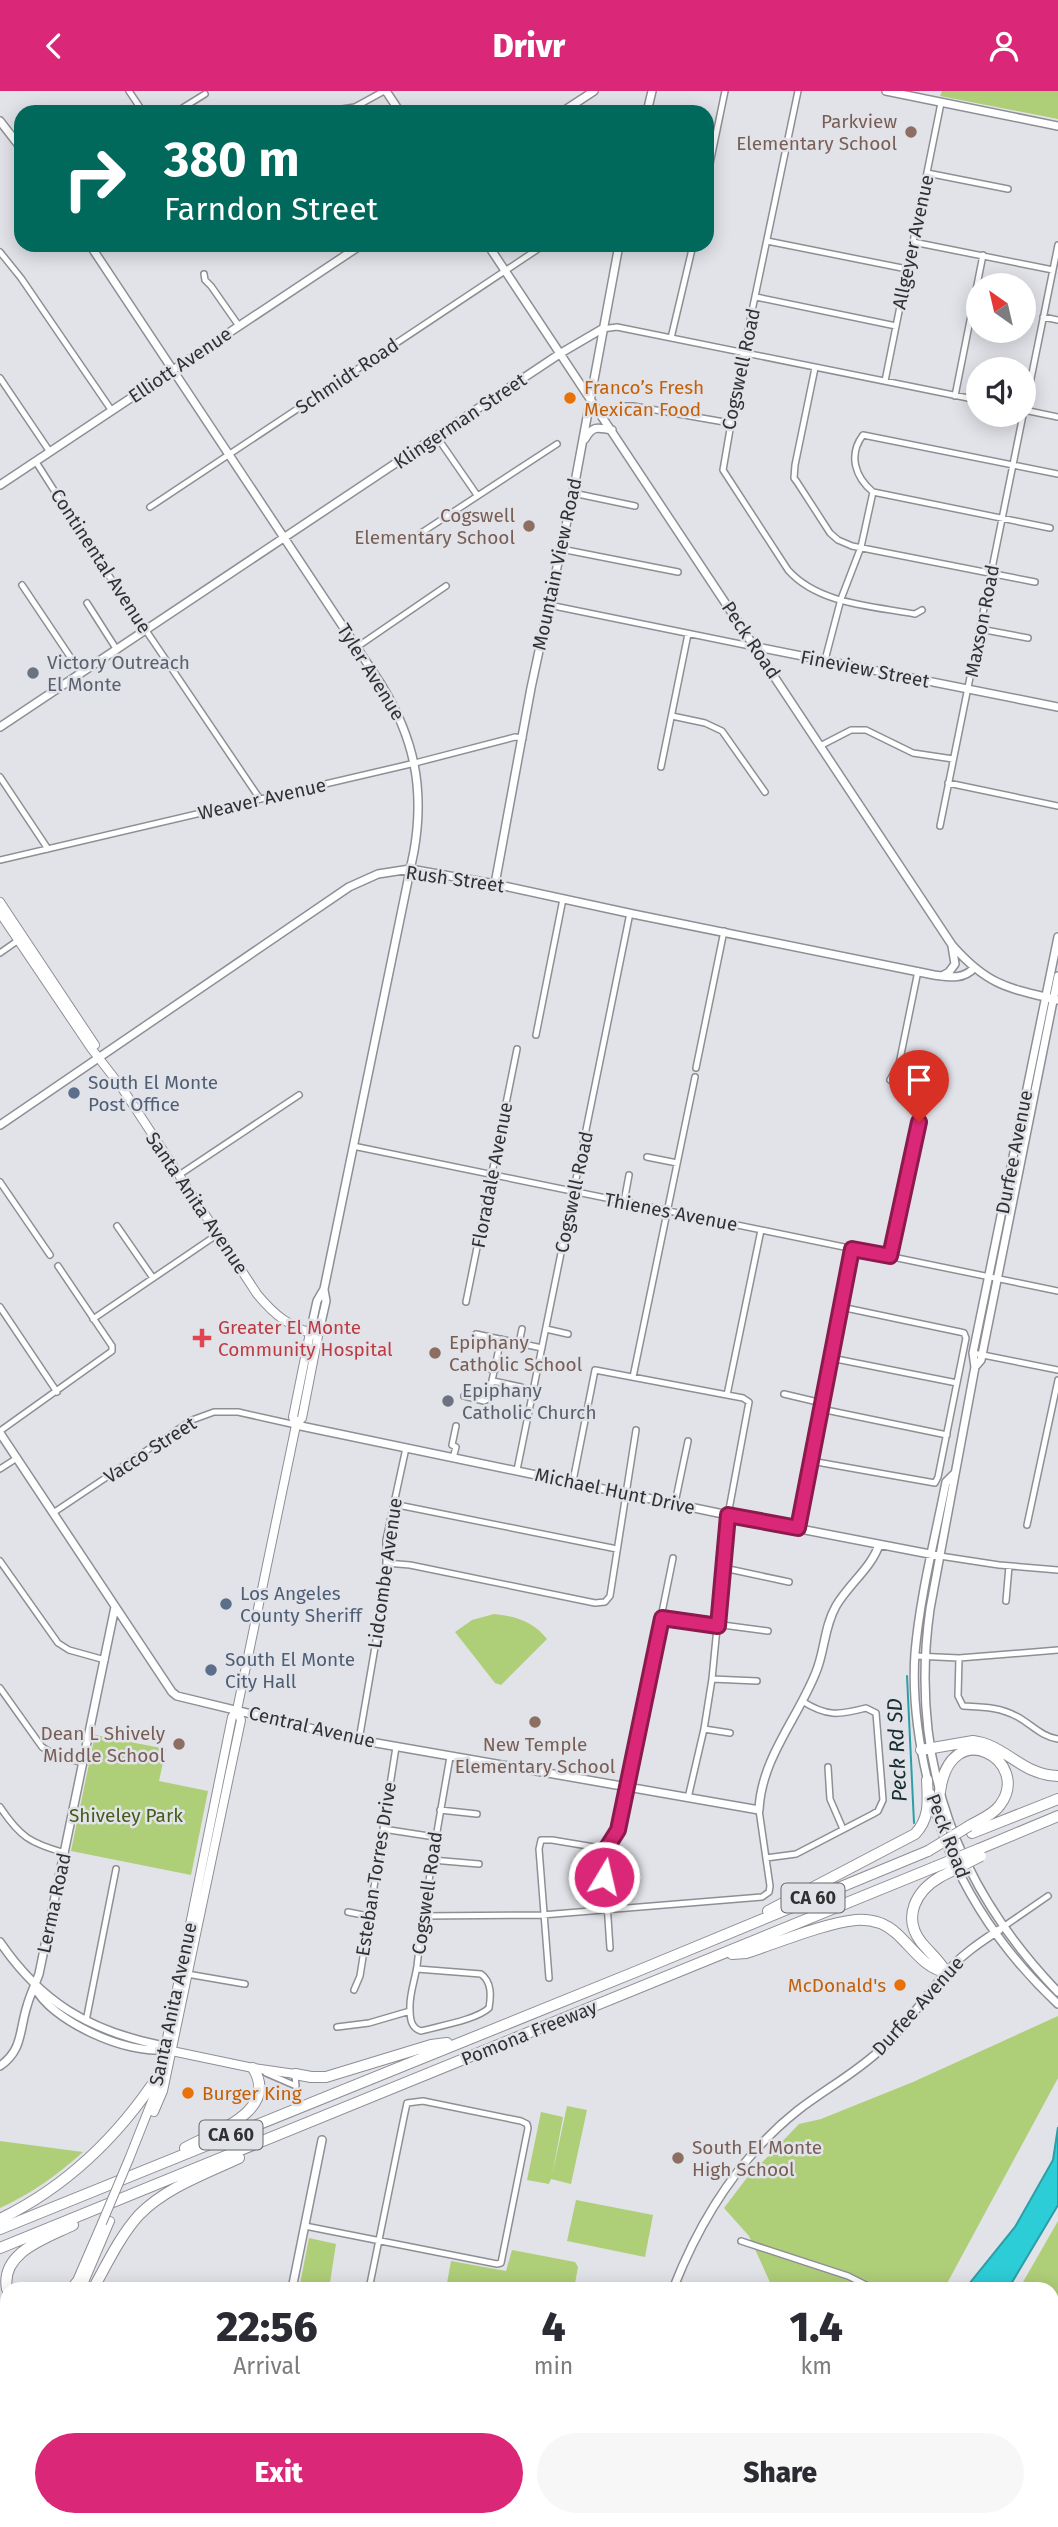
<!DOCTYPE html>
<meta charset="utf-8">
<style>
:root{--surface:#fff;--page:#f7f7f7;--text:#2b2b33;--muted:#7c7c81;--accent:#db2777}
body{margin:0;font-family:"Fira Sans",sans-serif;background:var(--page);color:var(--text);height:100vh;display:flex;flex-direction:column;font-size:26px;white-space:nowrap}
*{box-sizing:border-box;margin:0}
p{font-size:23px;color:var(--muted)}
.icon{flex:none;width:38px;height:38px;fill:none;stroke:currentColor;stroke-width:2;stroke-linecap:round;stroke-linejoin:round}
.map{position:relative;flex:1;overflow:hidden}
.sheet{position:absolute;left:0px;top:2191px;width:1059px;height:245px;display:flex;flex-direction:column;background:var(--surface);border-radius:21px 21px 0 0;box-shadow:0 4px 18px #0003}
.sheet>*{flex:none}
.hud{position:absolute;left:14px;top:14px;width:700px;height:147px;border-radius:21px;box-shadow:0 4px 18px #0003;background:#00695c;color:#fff;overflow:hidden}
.needle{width:46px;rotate:326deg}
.fabs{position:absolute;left:966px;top:182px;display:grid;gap:14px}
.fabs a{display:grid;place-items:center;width:70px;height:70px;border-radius:50%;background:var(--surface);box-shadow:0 4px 18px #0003;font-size:35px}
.pin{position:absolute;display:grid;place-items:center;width:60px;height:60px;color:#fff;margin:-72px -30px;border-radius:50% 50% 50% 0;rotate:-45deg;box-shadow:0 0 7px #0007}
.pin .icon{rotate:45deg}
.me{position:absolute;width:77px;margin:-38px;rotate:9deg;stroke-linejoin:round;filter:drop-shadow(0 0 5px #0008)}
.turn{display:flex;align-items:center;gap:24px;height:147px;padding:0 35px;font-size:32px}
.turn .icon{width:91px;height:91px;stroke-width:2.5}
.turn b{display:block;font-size:49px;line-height:60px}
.eta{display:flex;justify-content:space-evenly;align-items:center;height:119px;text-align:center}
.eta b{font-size:42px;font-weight:800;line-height:49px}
.action{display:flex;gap:14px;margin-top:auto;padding:14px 35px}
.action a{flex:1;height:80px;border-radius:42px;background:var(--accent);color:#fff;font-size:28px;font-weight:800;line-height:80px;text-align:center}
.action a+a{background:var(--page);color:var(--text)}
header{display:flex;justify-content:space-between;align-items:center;height:91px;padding:0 35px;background:var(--accent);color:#fff;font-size:32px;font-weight:800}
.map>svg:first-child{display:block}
.green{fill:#afce78}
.water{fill:#2ccdd7;stroke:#2d9ea6;stroke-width:2}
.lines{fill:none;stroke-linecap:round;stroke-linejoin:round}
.stream{stroke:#2d9ea6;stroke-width:2}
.river{stroke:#2ccdd7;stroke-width:9}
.street-casing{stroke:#8d8f95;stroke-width:8}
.secondary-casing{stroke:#8d8f95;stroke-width:10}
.primary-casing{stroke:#8d8f95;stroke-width:10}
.highway-casing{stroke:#8d8f95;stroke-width:12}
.street{stroke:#fff;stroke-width:5}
.secondary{stroke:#fff;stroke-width:7}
.primary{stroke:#fff;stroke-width:8}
.highway{stroke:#fff;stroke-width:10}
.primary-bridge-casing{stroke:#8d8f95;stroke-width:10;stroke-linecap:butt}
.highway-bridge-casing{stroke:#8d8f95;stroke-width:12;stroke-linecap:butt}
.primary-bridge{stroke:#fff;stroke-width:8}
.highway-bridge{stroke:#fff;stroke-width:10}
.route-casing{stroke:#8e194d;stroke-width:18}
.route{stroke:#db2777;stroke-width:12}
.education-dot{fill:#8d6e63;stroke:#e1e3e9;stroke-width:2.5}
.food-dot{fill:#e8710a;stroke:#e1e3e9;stroke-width:2.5}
.worship-dot{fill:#6b7280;stroke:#e1e3e9;stroke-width:2.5}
.service-dot{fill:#5c6f8a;stroke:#e1e3e9;stroke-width:2.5}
.health-dot{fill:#e0444e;stroke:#e1e3e9;stroke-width:2.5}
.labels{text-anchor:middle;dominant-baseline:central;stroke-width:5;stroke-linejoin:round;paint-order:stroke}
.shield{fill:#e1e3e9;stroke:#65666a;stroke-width:2}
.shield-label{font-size:18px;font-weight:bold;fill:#303133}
.education-label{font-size:19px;fill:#785e54;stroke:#e1e3e9;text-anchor:end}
.street-label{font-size:19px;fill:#303133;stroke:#e1e3e9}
.food-label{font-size:19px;fill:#c56008;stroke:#e1e3e9;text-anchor:start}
.worship-label{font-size:19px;fill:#5b616d;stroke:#e1e3e9;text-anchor:start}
.service-label{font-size:19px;fill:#4e5e75;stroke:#e1e3e9;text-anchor:start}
.health-label{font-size:19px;fill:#be3a42;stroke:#e1e3e9;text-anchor:start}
.park-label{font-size:19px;fill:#465b1b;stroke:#e1e3e9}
.water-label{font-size:21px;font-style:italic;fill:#162e30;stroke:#e1e3e9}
</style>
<header><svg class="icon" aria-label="back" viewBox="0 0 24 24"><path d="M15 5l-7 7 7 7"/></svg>Drivr<svg class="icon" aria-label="person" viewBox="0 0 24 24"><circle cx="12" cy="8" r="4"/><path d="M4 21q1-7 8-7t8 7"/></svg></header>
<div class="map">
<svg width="1058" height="2436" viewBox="0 0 1058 2436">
<rect width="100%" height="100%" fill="#e1e3e9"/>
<!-- green -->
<path class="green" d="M942 0H1058V28L940 5Z
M494 1523C515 1525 533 1530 547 1548L501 1594 495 1592 455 1541 472 1529Z
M95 1644 166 1658 159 1690 208 1700 191 1784 71 1760Z
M1058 1925V1987L944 2198H773L749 2145 724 2117 746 2088 799 2033 821 2028 913 1991Z
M567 2015 587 2019 571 2093 551 2088 549 2093 527 2089 541 2021 563 2026 552 2085Z
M0 2050 83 2061C57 2084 31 2103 0 2117Z
M576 2109 653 2124 645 2166 567 2150Z
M1058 2130V2412L1052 2419V2198H1019Z
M309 2147 336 2153 329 2198H299Z
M512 2159 575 2171 578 2176 574 2198H446L451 2170 506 2180Z
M0 2229 7 2232V2429H70L82 2436H0Z
M252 2429H574L572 2436H251Z
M593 2429H819L815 2436H590Z
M940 2429H1044L1038 2436H934Z"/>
<!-- water -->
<path class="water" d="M1058 2036V2114L1008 2198H965L1015 2136 1053 2069Z"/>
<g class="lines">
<!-- stream -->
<path class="stream" d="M907 1585 914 1732
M805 2436 808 2429"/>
<!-- river -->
<path class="river" d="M852 2436 855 2429"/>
<!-- street casing -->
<g class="street-casing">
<path id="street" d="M129 0 143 21
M798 0 743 263 723 379 788 479C818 513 872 515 915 523L922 519
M176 21 205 3
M322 21 355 16 384 0
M927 82 1008 98
M707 87 725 0
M767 150 907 178
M913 151 1053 179
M0 161 21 187 112 320
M204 183 205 189 211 195 239 235
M756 206 896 235
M1043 226 1058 229
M602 238 617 236 978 309
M671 247 693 154
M815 277 795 374 794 387 797 391 830 442 838 449 852 455 1035 491
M0 287 50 361
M885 290 941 12
M955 305 983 164
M1024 319 1058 326
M1024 322 1058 154
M601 324 622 315H633L730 332
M437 346 477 404
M36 371 101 473 260 708
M873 401 1050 437
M573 402 635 415
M150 416 544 154
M421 442 557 353
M561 458 678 481
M22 494 81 582
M87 512 117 559
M549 514 755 556
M980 538 1028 547
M357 556 446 495
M825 569 841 508 861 456 873 401C855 386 848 364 863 344L1058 383
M672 625 705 632 722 640 765 701
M822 654 851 639H866L913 662 953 668
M661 676 688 543
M0 686 48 758
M948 692 1058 715
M940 735 1023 324
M0 769 415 672 515 646 523 647
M0 862 20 848
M536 944 563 808
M696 977 724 840
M890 989 899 973 918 880
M353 1055 1058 1200
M647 1066 677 1072
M179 1084 299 1004
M0 1091 50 1164
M624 1111 629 1084
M117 1135 153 1187
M890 1165 919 1031
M466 1211 517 958
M0 1216 57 1301
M93 1228 218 1143
M546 1238 568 1243
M476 1243 542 1257
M519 1252 522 1238
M973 1262 1058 1279
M831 1267 957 1292
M470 1274 495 1279
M633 1286 695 986
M493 1290 521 1296
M784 1303 822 1312
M727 1304 761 1139
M464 1305 484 1310 488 1308 501 1248
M821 1318 947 1344
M0 1340 112 1260V1255L58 1175
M453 1367 456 1356 452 1354 456 1335
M811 1370 935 1392 938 1386 966 1247 964 1242 960 1241 841 1216
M0 1378 17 1367
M517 1379 630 822
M573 1390 595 1279 743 1307 749 1311 728 1424 712 1588 704 1638 688 1707
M675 1412 688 1350
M393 1413 617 1458
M53 1422 192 1329 214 1321H238L296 1334
M1027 1434 1058 1289
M798 1437 852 1158
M940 1465 999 1474 1058 1479
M0 1470 58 1552 69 1559 105 1569
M386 1472 410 1474 595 1512 605 1511 610 1505 636 1339
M724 1477 789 1491
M1006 1510 1009 1475
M662 1526 768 1540
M915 1565 959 1567 1058 1559
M959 1567 958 1605 963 1615C983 1616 1000 1616 1018 1626 1032 1634 1042 1646 1058 1648
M712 1588 757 1590
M0 1597 42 1656 55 1664 83 1672
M704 1638 730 1642
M359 1649 386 1492V1449L406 1357
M828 1676 830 1708 843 1738
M0 1716C20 1746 30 1752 65 1762
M440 1719 477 1723
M383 1738 435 1746
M766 1767 796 1763 873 1723 878 1720 883 1709 876 1622 866 1617C839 1624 827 1626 802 1610
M432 1769 479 1773
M348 1821 368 1825
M422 1825 542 1824 762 1806 769 1801 770 1795 759 1719
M1003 1836 1048 1805
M610 1857 604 1768 606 1758 618 1739 673 1467
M417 1878 481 1883C492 1891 491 1905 489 1917 476 1929 439 1935 421 1940 411 1937 410 1928 410 1918 409 1904 415 1889 417 1875 425 1805 438 1735 450 1666
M187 1883 245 1893
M549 1887 539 1758 541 1749H552L606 1758
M354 1899 360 1885 396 1656
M86 1930 116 1778
M337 1936 369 1932 410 1920
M266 1982 296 1995 295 1983
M305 2135 497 2173 501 2172 528 2037 527 2033 521 2030 423 2010 407 2012 404 2026 369 2198
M741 2150 848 2185 874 2198"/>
</g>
<!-- secondary casing -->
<g class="secondary-casing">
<path id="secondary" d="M386 0 400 21
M886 0 1058 35
M562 21 594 0
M647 21 652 0
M0 30 21 57
M90 154 381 593C414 647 425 697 414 760L324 1198 317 1210 310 1242
M488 154 952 854C988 895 1008 897 1058 909
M585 348C592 335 597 336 612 339
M0 394 361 154
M757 556 1058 616
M0 636 561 262 602 238
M495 793 531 597 573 402 619 154
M1058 846 973 1262 975 1276 930 1518C909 1667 955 1794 1058 1901
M942 885 949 881 955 873 952 855
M0 1034 349 796 378 783 410 778 495 793 633 823 934 884C949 886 963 889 974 877
M318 1245 326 1210 324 1199
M975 1276 981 1269 1058 885
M296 1334 728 1424 940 1465
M0 1342 172 1601 177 1605 359 1649 759 1719C761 1668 798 1627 816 1581 825 1559 824 1536 836 1515 849 1493 871 1477 879 1454
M928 1691C918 1649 912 1605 915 1562 920 1505 935 1447 946 1391L954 1383
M931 1702C949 1783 998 1857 1058 1913
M0 1851C41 1911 88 1939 159 1954L165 1958
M35 1896C49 1929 129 1965 165 1958
M0 1975C23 1959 19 1940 27 1915 30 1904 35 1894 39 1883L115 1516
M292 2198 322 2049
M673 2198C700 2129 738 2067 797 2020 824 1999 854 1983 879 1960 904 1938 923 1908 945 1883 960 1865 979 1852 999 1839
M85 2429 98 2436
M245 2436 247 2429
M581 2436 583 2429"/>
</g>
<!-- primary casing -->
<g class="primary-casing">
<path id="primary" d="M0 811 95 954
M0 822 91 957 122 997 257 1203C276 1226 289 1235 318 1245L302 1327 296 1334 237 1619 232 1626 160 1982 154 2005 129 2068
M296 1334 293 1326 310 1242
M167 1959 253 1977 295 1983
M154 2021 163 2000 241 1629 237 1619
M76 2192 102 2132
M81 2198 110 2130"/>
</g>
<!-- highway casing -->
<g class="highway-casing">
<path id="highway" d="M921 1659 973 1650C1006 1654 1021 1684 1058 1685
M940 1701C950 1622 1033 1670 1000 1714 993 1724 979 1729 969 1735
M972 1742 1058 1708
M979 1758 1058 1725
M940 1786C916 1800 902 1826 921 1851 930 1862 939 1869 946 1881
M768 1820 915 1743C930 1727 928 1711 927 1689
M732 1863 746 1862C777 1852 825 1832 856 1829 871 1828 885 1832 896 1842 912 1856 925 1878 946 1881
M295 1983 311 1986H326L431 1954 447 1952
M185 2057C214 2041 280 2020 253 1977
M0 2128C68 2095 119 2045 160 1982
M0 2138 640 1879 928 1760
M0 2157 935 1776
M7 2198C0 2161 47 2147 73 2134
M72 2198 76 2192
M93 2198C107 2173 120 2145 139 2124 165 2097 205 2083 239 2067
M0 2221 7 2223"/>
</g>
<!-- street -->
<use href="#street" class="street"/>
<!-- secondary -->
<use href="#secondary" class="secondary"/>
<!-- primary -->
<use href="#primary" class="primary"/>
<!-- highway -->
<use href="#highway" class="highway"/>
<!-- primary-bridge casing -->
<g class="primary-bridge-casing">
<path id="primary-bridge" d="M102 2132 129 2068"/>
</g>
<!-- highway-bridge casing -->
<g class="highway-bridge-casing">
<path id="highway-bridge" d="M928 1760 969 1735
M935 1776 979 1758
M940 1786 981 1765"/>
</g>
<!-- primary-bridge -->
<use href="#primary-bridge" class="primary-bridge"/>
<!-- highway-bridge -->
<use href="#highway-bridge" class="highway-bridge"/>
</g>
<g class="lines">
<!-- route casing -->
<g class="route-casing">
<path id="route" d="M604 1786 606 1758 618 1739 662 1527 718 1535 728 1424 798 1437 852 1158 890 1165 919 1031"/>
</g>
<!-- route -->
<use href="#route" class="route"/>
</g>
<!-- markers -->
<g class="education-dot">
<circle cx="911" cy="41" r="7"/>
<circle cx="529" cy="435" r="7"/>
<circle cx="435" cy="1262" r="7"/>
<circle cx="535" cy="1631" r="7"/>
<circle cx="179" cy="1653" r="7"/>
<circle cx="678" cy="2067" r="7"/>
</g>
<g class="food-dot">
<circle cx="570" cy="307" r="7"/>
<circle cx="900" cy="1894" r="7"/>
<circle cx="188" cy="2002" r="7"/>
</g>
<g class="worship-dot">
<circle cx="33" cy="582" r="7"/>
<circle cx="448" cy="1310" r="7"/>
</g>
<g class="service-dot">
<circle cx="74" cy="1002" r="7"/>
<circle cx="226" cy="1513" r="7"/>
<circle cx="211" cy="1579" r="7"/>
</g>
<path class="health-dot" d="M198.5 1236.5h7v7h7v7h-7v7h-7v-7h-7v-7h7z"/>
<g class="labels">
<!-- shield labels -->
<g class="shield">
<rect x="781.5" y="1792.5" width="63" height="29" rx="5"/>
<rect x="199.5" y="2029.5" width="63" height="29" rx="5"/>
</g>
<g class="shield-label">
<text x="813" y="1807">CA 60</text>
<text x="231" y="2044">CA 60</text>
</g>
<!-- education labels -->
<g class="education-label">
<text x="897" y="30">Parkview<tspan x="897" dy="22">Elementary School</tspan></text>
<text x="515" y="424">Cogswell<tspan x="515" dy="22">Elementary School</tspan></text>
<text x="449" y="1251" text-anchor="start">Epiphany<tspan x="449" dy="22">Catholic School</tspan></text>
<text x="165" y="1642">Dean L Shively<tspan x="165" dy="22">Middle School</tspan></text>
<text x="535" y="1653" text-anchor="middle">New Temple<tspan x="535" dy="22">Elementary School</tspan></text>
<text x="692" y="2056" text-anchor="start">South El Monte<tspan x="692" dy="22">High School</tspan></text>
</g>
<!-- street labels -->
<g class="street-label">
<text transform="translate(913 151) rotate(-78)">Allgeyer Avenue</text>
<text transform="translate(180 274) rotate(-34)">Elliott Avenue</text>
<text transform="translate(741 278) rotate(-78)">Cogswell Road</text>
<text transform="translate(347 285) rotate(-34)">Schmidt Road</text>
<text transform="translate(460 330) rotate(-34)">Klingerman Street</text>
<text transform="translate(101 470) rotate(57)">Continental Avenue</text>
<text transform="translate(557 473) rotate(-78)">Mountain View Road</text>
<text transform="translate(982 530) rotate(-79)">Maxson Road</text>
<text transform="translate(751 549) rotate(56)">Peck Road</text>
<text transform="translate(865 578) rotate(11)">Fineview Street</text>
<text transform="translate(371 581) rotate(58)">Tyler Avenue</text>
<text transform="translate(262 708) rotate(-13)">Weaver Avenue</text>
<text transform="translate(455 788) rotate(8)">Rush Street</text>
<text transform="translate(1014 1061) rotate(-79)">Durfee Avenue</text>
<text transform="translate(492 1084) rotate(-79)">Floradale Avenue</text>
<text transform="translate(574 1101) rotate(-78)">Cogswell Road</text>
<text transform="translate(197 1112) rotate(56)">Santa Anita Avenue</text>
<text transform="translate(671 1121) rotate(11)">Thienes Avenue</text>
<text transform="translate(150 1359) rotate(-33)">Vacco Street</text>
<text transform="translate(615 1400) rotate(12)">Michael Hunt Drive</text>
<text transform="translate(385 1482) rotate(-82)">Lidcombe Avenue</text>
<text transform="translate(312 1636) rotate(13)">Central Avenue</text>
<text transform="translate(948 1745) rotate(69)">Peck Road</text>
<text transform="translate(376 1778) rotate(-81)">Esteban Torres Drive</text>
<text transform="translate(427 1802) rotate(-82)">Cogswell Road</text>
<text transform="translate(54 1812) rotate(-78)">Lerma Road</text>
<text transform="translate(173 1913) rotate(-78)">Santa Anita Avenue</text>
<text transform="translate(918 1915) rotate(-48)">Durfee Avenue</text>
<text transform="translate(529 1942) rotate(-22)">Pomona Freeway</text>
</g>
<!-- food labels -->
<g class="food-label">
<text x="584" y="296">Franco’s Fresh<tspan x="584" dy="22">Mexican Food</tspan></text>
<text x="886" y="1894" text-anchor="end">McDonald's</text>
<text x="202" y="2002">Burger King</text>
</g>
<!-- worship labels -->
<g class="worship-label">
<text x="47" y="571">Victory Outreach<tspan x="47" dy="22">El Monte</tspan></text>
<text x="462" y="1299">Epiphany<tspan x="462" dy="22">Catholic Church</tspan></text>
</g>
<!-- service labels -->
<g class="service-label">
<text x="88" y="991">South El Monte<tspan x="88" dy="22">Post Office</tspan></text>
<text x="240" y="1502">Los Angeles<tspan x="240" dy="22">County Sheriff</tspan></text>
<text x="225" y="1568">South El Monte<tspan x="225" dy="22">City Hall</tspan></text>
</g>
<!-- health labels -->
<g class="health-label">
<text x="218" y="1236">Greater El Monte<tspan x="218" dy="22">Community Hospital</tspan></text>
</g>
<!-- park labels -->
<g class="park-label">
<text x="126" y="1724">Shiveley Park</text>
</g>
<!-- water labels -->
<g class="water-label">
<text transform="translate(897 1659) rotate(-93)">Peck Rd SD</text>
</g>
</g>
</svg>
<div class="fabs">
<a><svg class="needle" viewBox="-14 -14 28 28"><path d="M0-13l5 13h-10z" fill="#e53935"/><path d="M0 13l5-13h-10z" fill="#7c7c81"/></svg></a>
<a><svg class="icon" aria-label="sound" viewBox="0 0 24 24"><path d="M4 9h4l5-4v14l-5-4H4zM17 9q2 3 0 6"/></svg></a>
</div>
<div class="pin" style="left:919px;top:1031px;background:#d93025"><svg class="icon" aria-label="arrive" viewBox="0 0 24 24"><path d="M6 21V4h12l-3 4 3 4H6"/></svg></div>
<svg class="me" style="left:604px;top:1786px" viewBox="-20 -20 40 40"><circle r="17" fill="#db2777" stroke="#fff" stroke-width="3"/><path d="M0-11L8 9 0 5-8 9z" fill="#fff"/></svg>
<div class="hud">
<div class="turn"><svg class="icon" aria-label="right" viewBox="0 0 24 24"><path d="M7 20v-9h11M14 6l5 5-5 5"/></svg><div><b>380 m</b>Farndon Street</div></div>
</div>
<section class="sheet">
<div class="eta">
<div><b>22:56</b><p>Arrival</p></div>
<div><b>4</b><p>min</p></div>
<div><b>1.4</b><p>km</p></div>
</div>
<div class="action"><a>Exit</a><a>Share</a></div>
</section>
</div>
